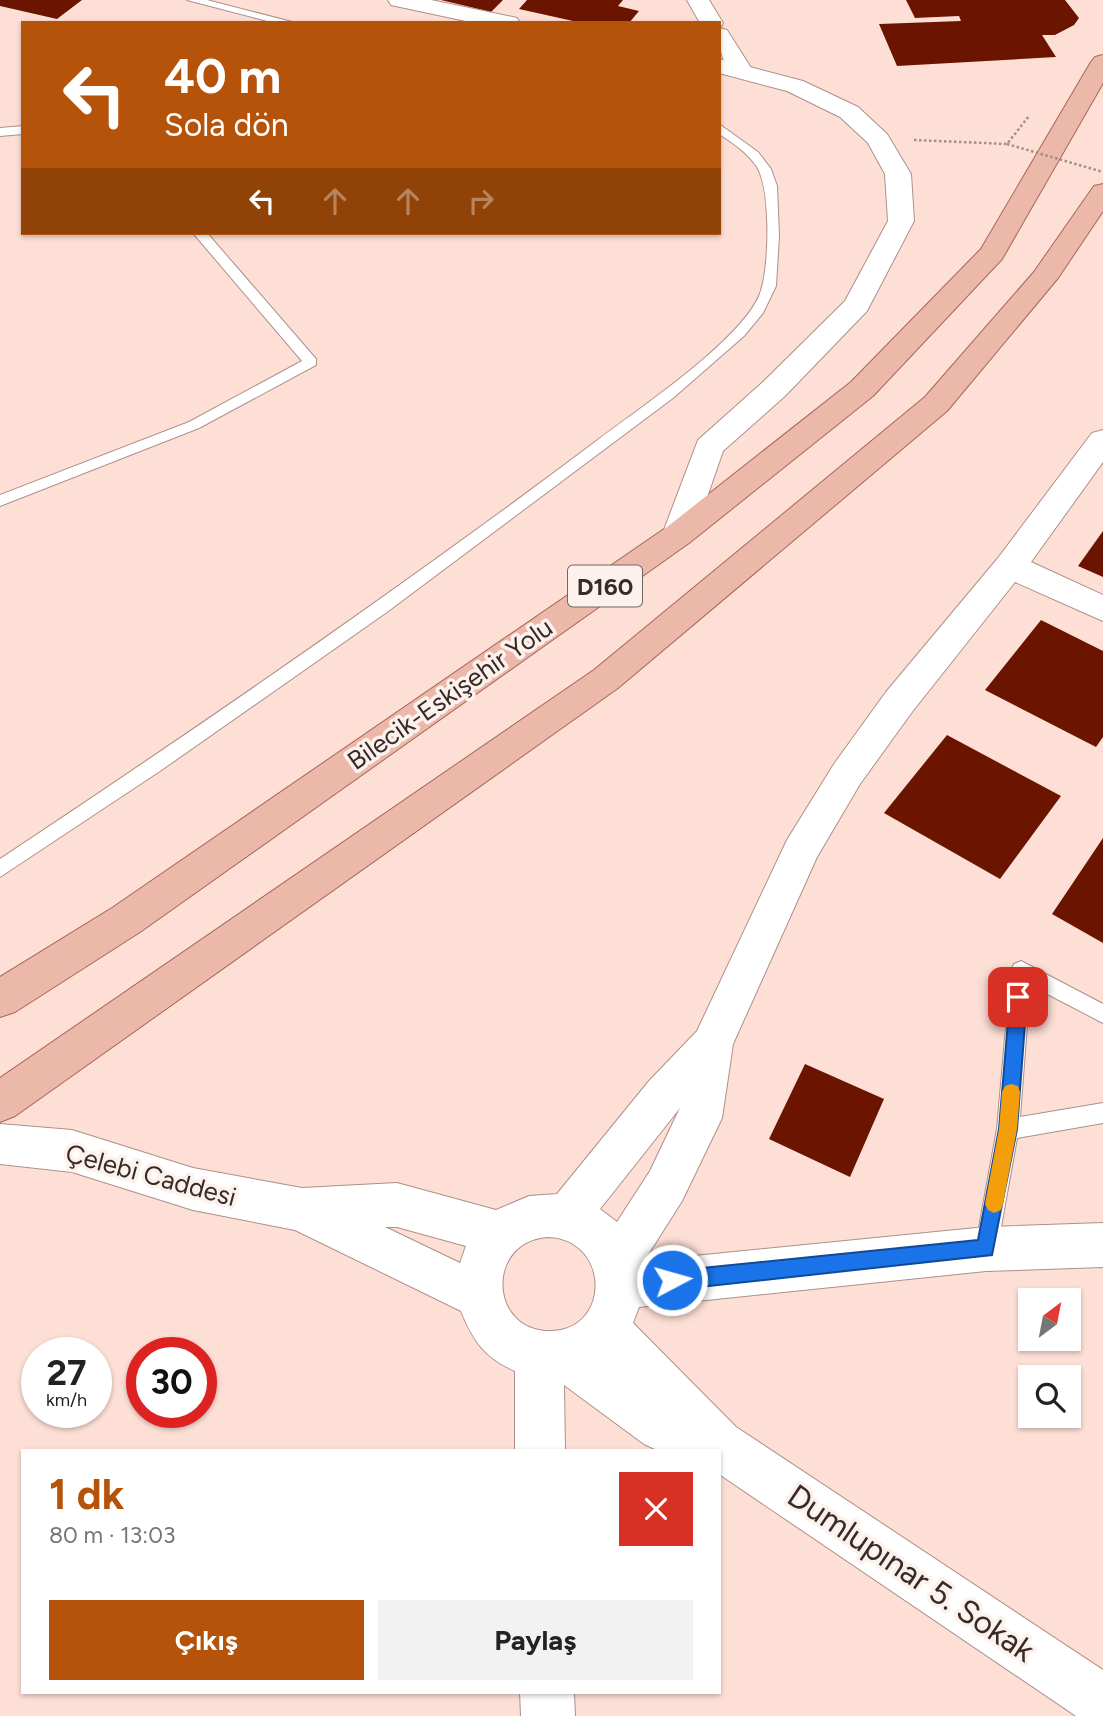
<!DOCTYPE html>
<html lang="tr">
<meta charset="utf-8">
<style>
:root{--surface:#fff;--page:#f2f2f2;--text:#222;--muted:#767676;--accent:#b45309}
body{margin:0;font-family:Figtree,sans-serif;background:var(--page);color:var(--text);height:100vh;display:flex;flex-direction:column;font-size:26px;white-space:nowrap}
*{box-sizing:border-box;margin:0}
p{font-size:23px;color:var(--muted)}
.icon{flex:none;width:38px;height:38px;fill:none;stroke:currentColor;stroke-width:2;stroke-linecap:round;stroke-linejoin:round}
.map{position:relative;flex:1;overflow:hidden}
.side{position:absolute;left:21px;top:1449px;width:700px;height:245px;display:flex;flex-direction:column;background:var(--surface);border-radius:0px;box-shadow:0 2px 5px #0004}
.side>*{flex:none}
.top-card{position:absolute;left:21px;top:21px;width:700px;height:214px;border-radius:0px;box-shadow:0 2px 5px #0004;background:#b45309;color:#fff;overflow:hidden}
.needle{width:46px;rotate:32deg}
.controls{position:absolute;left:1018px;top:1288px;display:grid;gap:14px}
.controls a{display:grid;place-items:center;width:63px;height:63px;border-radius:0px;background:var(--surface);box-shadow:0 2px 5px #0004;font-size:35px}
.speed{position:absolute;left:21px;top:1337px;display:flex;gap:14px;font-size:35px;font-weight:700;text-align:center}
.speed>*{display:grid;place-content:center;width:91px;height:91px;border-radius:50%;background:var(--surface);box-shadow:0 2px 5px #0004;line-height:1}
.speed small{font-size:18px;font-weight:400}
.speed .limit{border:10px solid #d22;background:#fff;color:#111}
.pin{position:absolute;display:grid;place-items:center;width:60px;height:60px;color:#fff;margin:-30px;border-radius:14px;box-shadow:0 4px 10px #0006}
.me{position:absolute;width:77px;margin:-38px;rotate:84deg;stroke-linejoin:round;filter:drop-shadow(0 0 5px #0008)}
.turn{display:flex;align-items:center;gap:24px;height:147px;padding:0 28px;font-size:32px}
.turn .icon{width:91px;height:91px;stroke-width:2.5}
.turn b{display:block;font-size:49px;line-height:60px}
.lanes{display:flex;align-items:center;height:66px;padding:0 28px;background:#0003;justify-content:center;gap:35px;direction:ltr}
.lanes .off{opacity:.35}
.round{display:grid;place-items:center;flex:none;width:74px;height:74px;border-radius:0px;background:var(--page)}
.overview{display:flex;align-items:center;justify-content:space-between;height:119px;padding:0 28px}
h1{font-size:42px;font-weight:700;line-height:52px;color:var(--accent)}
.primary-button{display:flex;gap:14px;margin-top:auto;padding:14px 28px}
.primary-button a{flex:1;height:80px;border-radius:0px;background:var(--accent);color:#fff;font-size:28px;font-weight:700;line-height:80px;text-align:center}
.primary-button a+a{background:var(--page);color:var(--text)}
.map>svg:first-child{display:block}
.building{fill:#6b1500}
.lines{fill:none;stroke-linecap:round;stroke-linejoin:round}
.lane-casing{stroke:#ad9089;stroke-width:2}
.street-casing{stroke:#ad9089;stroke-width:2}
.secondary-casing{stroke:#ad9089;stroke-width:2}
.primary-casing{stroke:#a56758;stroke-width:2}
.path{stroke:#a48e87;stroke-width:2.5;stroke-dasharray:2.5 2.5;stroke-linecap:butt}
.lane{fill:#fff;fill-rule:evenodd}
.street{fill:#fff;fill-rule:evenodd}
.secondary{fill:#fff;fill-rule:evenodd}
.primary{fill:#ecb8aa;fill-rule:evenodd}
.path-bridge{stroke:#a48e87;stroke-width:2.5;stroke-dasharray:2.5 2.5;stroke-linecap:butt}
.route{fill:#1a73e8;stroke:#114b97;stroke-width:2}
.slow{fill:#f59e0b}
.labels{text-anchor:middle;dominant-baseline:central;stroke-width:7;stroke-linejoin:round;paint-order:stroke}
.shield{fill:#fdf1ed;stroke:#726663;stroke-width:2}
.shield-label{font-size:24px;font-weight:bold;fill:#372b28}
.street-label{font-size:26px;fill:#372b28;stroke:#fdf1ed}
.near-street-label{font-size:32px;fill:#372b28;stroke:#fdf1ed}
</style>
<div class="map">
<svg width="1103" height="1716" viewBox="0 0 1103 1716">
<rect width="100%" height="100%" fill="#fedfd6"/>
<!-- building -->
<path class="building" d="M0 0H82L57 19 0 6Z
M441 0H503L491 12Z
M527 0H623L618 6 639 11 629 23H582L519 9Z
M906 0H1065L1079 18 1074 25 1055 35H1042L1056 57 897 66 879 24 961 21 959 16 915 18Z
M1103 531V577L1078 566Z
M1041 620 1103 651V737L1096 747 985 690Z
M947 735 1061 796 1000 879 884 813Z
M1103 838V943L1052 914Z
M805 1064 884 1099 850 1177 769 1139Z"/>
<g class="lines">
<!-- lane casing -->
<g class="lane-casing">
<path id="lane" d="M187 0H207L296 23H275Z
M719 124 758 152 771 169 777 186 779 236 776 286 763 313 744 336 673 398 387 612 160 771 0 877V859C202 725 401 588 595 442 637 410 739 342 759 296 770 271 771 190 757 167 748 153 733 143 719 134Z
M23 126V134L0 136V128Z
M193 233H207L316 359V365L199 428 0 506V495L189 422 302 361Z
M1021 961 1103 1004V1023L1030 985 1020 1117 1103 1103V1123L1017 1138 997 1249 994 1257 986 1260 978 1257 975 1249 997 1129 1011 970 1014 964Z"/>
</g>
<!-- street casing -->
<g class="street-casing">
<path id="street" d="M687 0H709L723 23 720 28 719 23H700Z
M719 28 727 30 753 71 749 76H733C721 59 719 49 719 28Z
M1103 430V462L1031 562 1103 595V621L1015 582 912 712 860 784 817 857 733 1044 722 1118 682 1201 644 1261 986 1227 1103 1223V1267L986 1271 639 1307 633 1323 736 1427 1103 1670V1716H1076L719 1474V1451H659L644 1444 564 1385 565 1451H515V1371C485 1358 473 1341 461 1311L295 1230 193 1210 72 1172 0 1164V1124L72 1130 193 1168 302 1188 397 1183 496 1210 529 1196 557 1194 649 1081 697 1031 787 840 834 764 886 692 998 558 1092 433ZM680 1108 650 1171 617 1222 600 1209ZM385 1227H397L466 1246 460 1263ZM549 1237C610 1240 611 1329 552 1331 488 1333 485 1240 549 1237Z
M520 1692H574L575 1716H521Z"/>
</g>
<!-- secondary casing -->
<g class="secondary-casing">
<path id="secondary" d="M388 0H431L517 18 520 23H475L391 5Z
M719 59 803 81 858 107 887 134 911 174 914 221 867 311 785 396 723 451 694 535 689 543 678 546 667 543 662 535 698 440 763 382 845 301 888 221 885 174 868 143 840 117 787 91 719 73Z"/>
</g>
<!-- primary casing -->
<g class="primary-casing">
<path id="primary" d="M1103 55V83L1002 259 873 396 689 543 140 932 15 1012 0 1017V977L112 908 667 527 851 382 981 249 1091 62 1095 57Z
M1103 184V211L1058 278 947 411 618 688 15 1116 0 1122V1078L594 670 925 397 1034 272 1094 186Z"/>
</g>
<!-- path -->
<path class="path" d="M914 140 1007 144 1029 116"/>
<!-- lane -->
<use href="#lane" class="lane"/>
<!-- street -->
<use href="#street" class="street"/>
<!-- secondary -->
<use href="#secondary" class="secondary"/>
<!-- primary -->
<use href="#primary" class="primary"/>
<!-- path-bridge -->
<path class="path-bridge" d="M1007 144 1103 172"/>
</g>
<!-- route -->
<path class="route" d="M1018 989 1027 997 1017 1129 992 1255 672 1290 665 1287 663 1280 665 1274 672 1271 978 1240 999 1129 1010 997Z"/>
<!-- slow -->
<path class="slow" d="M1011 1084 1018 1086 1020 1092 1017 1129 1003 1204 1001 1210 994 1213 988 1210 985 1204 999 1129 1002 1092 1005 1086Z"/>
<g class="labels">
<!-- shield labels -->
<rect class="shield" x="568" y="565.5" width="74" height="41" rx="5"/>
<g class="shield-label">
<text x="605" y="586">D160</text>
</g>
<!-- street labels -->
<g class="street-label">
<text transform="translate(450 694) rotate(-35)">Bilecik-Eskişehir Yolu</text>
<text transform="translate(151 1175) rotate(15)">Çelebi Caddesi</text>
</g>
<!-- near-street labels -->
<g class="near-street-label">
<text transform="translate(911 1573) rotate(34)">Dumlupınar 5. Sokak</text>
</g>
</g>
</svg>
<div class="controls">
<a><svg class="needle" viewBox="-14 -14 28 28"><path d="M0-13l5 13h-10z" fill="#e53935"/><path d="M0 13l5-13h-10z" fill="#767676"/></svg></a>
<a><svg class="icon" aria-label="search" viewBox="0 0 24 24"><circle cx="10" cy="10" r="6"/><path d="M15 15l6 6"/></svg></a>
</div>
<div class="speed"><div>27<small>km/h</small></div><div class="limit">30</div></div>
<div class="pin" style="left:1018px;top:997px;background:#d93025"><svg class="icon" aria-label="arrive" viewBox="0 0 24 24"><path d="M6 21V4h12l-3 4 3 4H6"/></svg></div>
<svg class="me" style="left:672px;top:1280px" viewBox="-20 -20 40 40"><circle r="17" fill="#1a73e8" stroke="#fff" stroke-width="3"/><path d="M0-11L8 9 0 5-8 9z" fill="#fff"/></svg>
<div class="top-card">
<div class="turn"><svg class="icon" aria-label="left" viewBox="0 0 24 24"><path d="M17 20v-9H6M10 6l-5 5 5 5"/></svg><div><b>40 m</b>Sola dön</div></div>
<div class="lanes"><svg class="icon" aria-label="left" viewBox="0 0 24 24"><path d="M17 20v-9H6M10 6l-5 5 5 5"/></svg><svg class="icon off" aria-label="ahead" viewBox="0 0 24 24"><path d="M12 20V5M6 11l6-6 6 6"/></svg><svg class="icon off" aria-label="ahead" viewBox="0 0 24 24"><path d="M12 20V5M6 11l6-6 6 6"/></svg><svg class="icon off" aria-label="right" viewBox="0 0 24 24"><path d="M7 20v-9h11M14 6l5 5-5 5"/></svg></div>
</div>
<section class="side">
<div class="overview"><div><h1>1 dk</h1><p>80 m · 13:03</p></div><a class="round" style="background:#d93025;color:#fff"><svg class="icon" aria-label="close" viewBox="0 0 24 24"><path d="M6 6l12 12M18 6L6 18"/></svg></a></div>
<div class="primary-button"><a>Çıkış</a><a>Paylaş</a></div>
</section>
</div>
